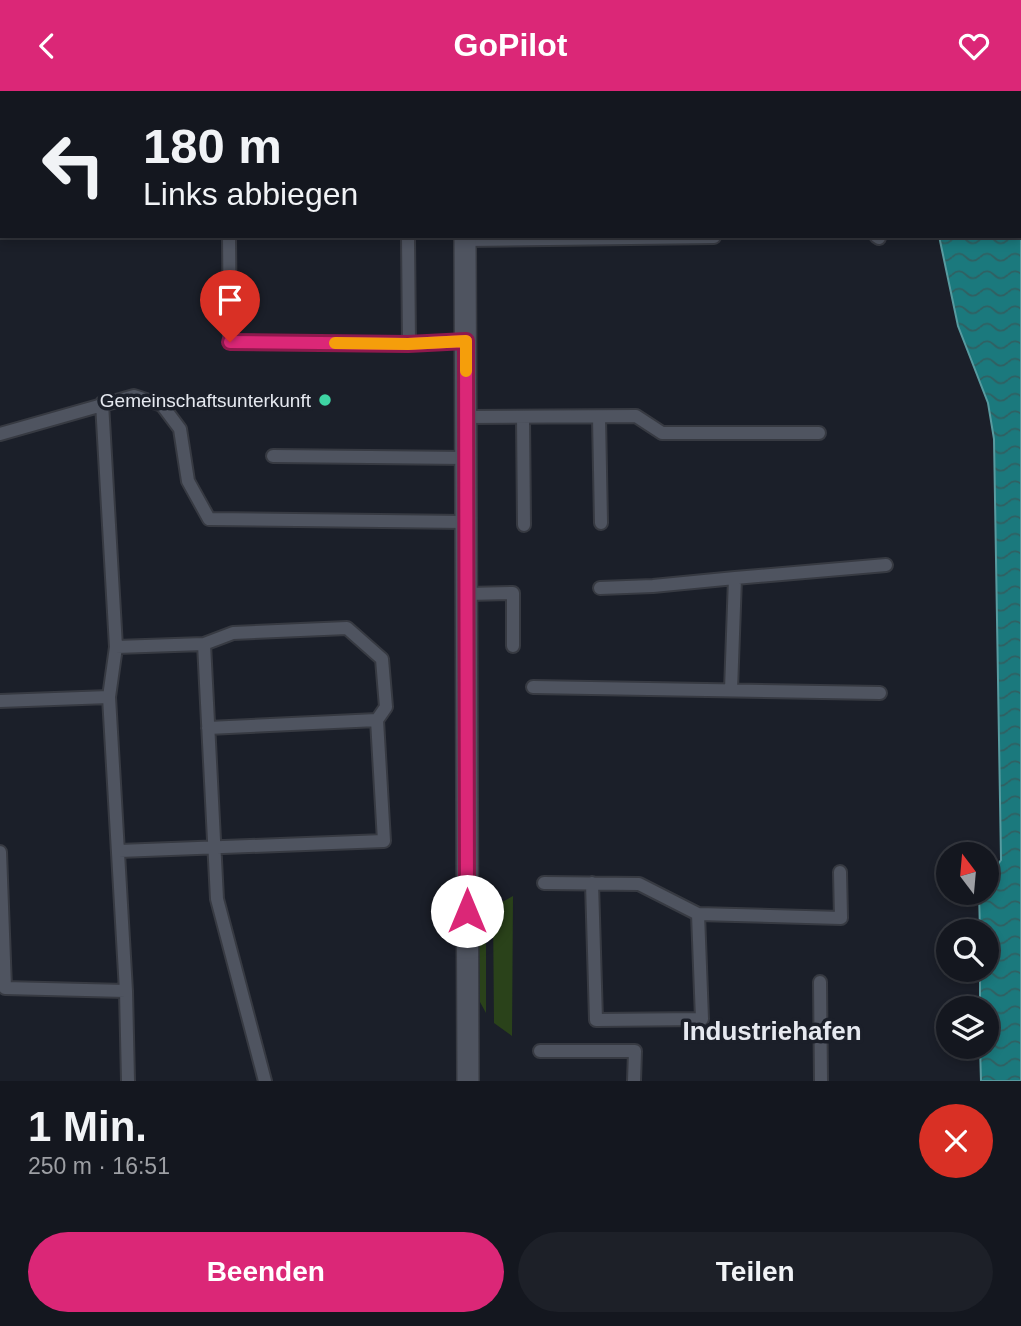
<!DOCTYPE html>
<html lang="de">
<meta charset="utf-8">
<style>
:root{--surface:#14171f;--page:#1d2028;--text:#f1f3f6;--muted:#9d9fa4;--line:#33363d;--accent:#db2777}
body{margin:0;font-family:Arial,sans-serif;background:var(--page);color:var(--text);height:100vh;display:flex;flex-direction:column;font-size:26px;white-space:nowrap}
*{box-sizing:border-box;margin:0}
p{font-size:23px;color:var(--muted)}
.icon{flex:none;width:38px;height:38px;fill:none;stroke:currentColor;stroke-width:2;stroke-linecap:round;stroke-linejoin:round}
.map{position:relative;height:990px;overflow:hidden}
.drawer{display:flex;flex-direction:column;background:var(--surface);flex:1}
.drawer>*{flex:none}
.top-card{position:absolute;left:0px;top:0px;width:1022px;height:147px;box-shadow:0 4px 10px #0003,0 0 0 2px var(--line);background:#14171f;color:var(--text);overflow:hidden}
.needle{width:46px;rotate:344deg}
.buttons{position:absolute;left:936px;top:751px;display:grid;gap:14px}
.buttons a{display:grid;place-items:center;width:63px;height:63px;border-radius:50%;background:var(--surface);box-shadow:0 4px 10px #0003,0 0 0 2px var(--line);font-size:35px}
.pin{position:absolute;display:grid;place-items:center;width:60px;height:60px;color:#fff;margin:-72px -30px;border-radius:50% 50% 50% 0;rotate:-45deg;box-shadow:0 0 7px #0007}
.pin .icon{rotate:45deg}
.me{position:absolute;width:77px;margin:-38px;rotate:0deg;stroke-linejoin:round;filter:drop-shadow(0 0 5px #0008)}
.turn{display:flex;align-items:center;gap:24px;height:147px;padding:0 28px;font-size:32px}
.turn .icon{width:91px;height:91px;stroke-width:2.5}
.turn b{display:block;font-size:49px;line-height:60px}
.round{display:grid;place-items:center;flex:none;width:74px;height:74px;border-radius:37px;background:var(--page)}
.overview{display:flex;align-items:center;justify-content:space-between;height:119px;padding:0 28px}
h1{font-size:42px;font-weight:700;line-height:52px}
.button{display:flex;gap:14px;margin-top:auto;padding:14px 28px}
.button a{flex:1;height:80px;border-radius:42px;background:var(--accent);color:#fff;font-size:28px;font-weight:700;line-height:80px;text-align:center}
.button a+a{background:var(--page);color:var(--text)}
header{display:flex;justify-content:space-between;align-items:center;height:91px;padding:0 28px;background:var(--accent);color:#fff;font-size:32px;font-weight:700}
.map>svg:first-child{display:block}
.green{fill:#2a421a}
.water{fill:url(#water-waves);stroke:#589ba0;stroke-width:2}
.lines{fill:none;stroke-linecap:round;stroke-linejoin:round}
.lane-casing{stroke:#373a42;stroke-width:16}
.secondary-casing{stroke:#373a42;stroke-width:24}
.lane{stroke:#4f5460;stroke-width:12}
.secondary{stroke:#4f5460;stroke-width:21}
.route-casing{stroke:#8e194d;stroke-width:18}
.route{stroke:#db2777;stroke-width:12}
.slow{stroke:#f59e0b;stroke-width:12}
.poi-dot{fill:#3ed4a3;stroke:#1b1f29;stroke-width:2.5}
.labels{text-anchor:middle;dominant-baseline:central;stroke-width:7;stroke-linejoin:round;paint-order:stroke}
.poi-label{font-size:19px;fill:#e6e9f0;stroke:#1b1f29;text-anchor:end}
.district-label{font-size:26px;font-weight:bold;fill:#e6e9f0;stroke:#1b1f29}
</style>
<header><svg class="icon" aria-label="back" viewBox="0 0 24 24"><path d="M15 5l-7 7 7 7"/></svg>GoPilot<svg class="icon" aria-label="heart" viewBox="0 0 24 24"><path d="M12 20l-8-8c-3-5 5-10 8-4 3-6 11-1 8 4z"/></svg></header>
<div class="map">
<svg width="1021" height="990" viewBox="0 0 1021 990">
<defs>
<pattern id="water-waves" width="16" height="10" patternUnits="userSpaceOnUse" patternTransform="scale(1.75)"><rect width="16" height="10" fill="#1b797d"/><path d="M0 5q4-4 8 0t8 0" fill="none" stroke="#306062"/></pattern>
</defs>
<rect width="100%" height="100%" fill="#1b1f29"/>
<!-- green -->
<path class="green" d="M513 805 512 945 494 932 493 816Z
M486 826V922L480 911 479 833Z"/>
<!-- water -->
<path class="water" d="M912 0H1021V990H981L980 956H987V917H980V879L987 878V840H980L979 802H987V789L1001 769 994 348 988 312 958 235 939 145H1020V2Z"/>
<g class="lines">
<!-- lane casing -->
<g class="lane-casing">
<path id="lane" d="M311 0V2
M404 0V2
M735 0 737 2
M229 145 230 251 409 253 466 250
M408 145 409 253
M876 145 879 147
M465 149 714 146
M102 312 116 556 109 606 126 900
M466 326 636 325 662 342H819
M523 326 524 434
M599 326 601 432
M0 343 134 305 162 314 180 338 188 390 209 428 466 431
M273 365 466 367
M600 497 653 495 735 487
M467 503 513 502V555
M204 553 233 542 347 537 382 568 386 616 377 629
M116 556 204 553 217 808 265 990
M533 596 880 602
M731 599 735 487 886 474
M0 610 109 606
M119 760 384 750 377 629 208 637
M0 761 5 897 126 900 128 990
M544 792 639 793 698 823 702 928 596 929 592 792
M698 823 841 827 840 781
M820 891 821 990
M540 960H635L634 990"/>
</g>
<!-- secondary casing -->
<g class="secondary-casing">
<path id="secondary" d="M465 2V0
M465 145 468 990"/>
</g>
<!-- lane -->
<use href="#lane" class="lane"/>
<!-- secondary -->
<use href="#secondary" class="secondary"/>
</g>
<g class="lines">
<!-- route casing -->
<g class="route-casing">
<path id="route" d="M230 251 408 253 466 250 467 820"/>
</g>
<!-- route -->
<use href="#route" class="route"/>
<!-- slow -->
<path class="slow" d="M335 252 408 253 466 250V280"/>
</g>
<!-- markers -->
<circle class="poi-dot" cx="325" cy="309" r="7"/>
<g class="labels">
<!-- poi labels -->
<g class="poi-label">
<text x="311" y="309">Gemeinschaftsunterkunft</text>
</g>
<!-- district labels -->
<g class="district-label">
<text x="772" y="940">Industriehafen</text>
</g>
</g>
</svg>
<div class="buttons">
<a><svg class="needle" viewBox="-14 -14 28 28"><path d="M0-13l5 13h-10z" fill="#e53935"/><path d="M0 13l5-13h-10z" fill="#9d9fa4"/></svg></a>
<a><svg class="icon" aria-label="search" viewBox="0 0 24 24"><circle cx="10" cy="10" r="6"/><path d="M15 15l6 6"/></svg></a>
<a><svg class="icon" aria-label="layers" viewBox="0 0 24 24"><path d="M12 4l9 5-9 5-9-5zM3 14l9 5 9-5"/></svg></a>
</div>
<div class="pin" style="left:230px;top:251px;background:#d93025"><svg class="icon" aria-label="arrive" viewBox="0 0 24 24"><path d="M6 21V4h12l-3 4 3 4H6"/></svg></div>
<svg class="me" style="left:467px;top:820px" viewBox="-20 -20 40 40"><circle r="19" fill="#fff"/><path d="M0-13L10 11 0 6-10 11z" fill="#db2777"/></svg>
<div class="top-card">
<div class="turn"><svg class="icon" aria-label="left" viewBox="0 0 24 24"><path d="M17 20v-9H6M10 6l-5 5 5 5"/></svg><div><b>180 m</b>Links abbiegen</div></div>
</div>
</div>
<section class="drawer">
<div class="overview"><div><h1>1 Min.</h1><p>250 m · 16:51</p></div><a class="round" style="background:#d93025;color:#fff"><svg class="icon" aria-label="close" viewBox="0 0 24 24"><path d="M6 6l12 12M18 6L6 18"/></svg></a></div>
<div class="button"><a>Beenden</a><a>Teilen</a></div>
</section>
